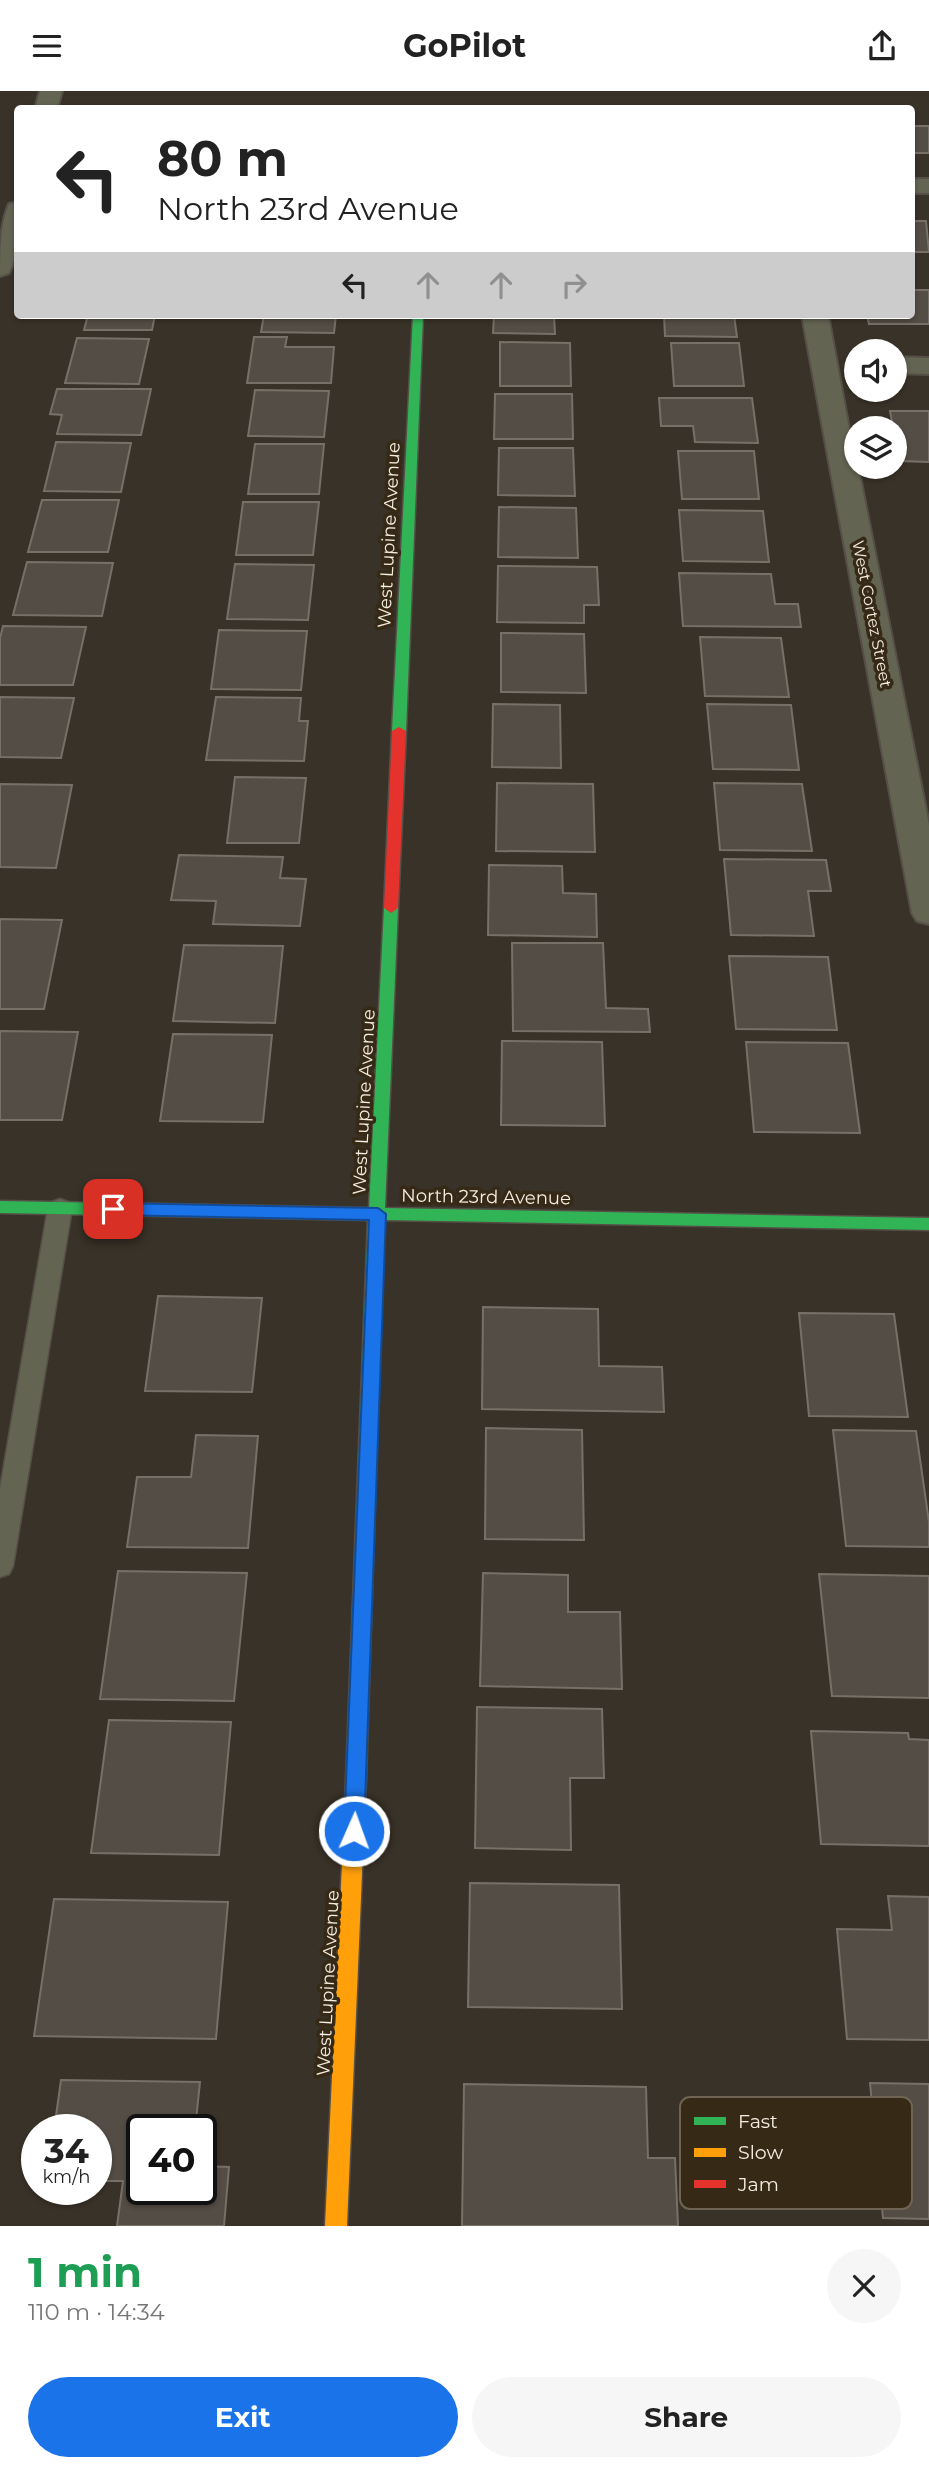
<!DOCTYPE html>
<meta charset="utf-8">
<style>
:root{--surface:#fff;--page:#f6f6f6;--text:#222;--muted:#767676;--accent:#1a73e8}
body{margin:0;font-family:Montserrat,sans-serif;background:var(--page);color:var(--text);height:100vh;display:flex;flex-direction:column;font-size:26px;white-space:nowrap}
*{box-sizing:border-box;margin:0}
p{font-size:23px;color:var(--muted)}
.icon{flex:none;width:38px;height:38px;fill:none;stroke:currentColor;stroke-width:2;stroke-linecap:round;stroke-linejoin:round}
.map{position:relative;height:2135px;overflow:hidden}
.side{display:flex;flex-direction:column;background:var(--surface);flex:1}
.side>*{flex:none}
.hud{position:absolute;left:14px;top:14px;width:901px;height:214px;border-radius:7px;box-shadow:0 2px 5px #0004;background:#fff;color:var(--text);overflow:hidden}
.controls{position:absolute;left:844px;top:248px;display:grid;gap:14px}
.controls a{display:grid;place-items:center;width:63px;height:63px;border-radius:50%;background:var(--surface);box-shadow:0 2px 5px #0004;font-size:35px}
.speed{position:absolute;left:21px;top:2023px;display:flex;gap:14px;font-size:35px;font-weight:700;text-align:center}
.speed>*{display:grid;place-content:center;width:91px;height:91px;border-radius:50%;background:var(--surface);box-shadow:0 2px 5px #0004;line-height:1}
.speed small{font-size:18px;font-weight:400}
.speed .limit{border:4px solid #111;border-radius:10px;background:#fff;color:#111}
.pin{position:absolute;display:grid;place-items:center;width:60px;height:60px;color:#fff;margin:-30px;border-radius:14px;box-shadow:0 4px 10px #0006}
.me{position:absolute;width:77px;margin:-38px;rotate:2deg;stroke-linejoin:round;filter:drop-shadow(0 0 5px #0008)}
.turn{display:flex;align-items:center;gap:24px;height:147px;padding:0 28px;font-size:32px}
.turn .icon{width:91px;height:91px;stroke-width:2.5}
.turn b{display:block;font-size:49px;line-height:60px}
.lanes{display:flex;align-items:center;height:66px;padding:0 28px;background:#0003;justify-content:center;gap:35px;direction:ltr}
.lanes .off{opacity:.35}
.round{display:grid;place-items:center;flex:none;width:74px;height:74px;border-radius:37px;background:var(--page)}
.headline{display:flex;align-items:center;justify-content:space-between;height:119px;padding:0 28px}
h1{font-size:42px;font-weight:700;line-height:52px;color:#1e9e55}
.action{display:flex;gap:14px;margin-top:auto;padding:14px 28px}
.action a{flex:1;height:80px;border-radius:42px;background:var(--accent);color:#fff;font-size:28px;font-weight:700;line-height:80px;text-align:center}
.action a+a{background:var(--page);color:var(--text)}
header{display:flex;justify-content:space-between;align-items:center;height:91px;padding:0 28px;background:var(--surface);font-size:32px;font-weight:700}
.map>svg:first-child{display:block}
.building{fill:#544d45;stroke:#787068;stroke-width:2}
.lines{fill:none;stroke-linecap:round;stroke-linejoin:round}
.lane-casing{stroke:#554f47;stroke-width:3}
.street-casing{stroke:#554f47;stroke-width:4}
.fast-casing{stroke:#554f47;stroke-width:3}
.slow-casing{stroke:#554f47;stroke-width:3}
.jam-casing{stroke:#554f47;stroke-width:3}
.lane{fill:#646453;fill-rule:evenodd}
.street{fill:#646453;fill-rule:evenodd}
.fast{fill:#30b455;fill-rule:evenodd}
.slow{fill:#ff9f0a;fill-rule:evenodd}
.jam{fill:#e5322d;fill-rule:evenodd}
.route{fill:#1a73e8;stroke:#114b97;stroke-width:2}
.labels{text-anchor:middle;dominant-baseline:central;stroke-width:7;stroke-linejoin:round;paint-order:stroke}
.far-street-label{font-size:16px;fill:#f5ede1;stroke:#362916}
.street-label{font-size:18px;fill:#f5ede1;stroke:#362916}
.key{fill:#362916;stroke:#6f6453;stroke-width:2}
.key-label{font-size:19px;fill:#f5ede1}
</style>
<header><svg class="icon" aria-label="menu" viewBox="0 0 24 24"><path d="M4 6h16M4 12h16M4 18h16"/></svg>GoPilot<svg class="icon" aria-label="share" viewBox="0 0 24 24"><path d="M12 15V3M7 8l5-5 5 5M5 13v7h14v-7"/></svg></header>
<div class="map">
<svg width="929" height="2135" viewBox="0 0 929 2135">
<rect width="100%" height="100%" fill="#393228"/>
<!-- building -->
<path class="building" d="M912 35H929V62H912Z
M912 130H926L929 161H912Z
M912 199H929V233H869L867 224H912Z
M88 224H155L152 239H84Z
M264 224H336L334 242 261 241Z
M494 224H554L555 243 493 242Z
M664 224H734L737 246 665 245Z
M254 246H287L285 256H334L331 292H247Z
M77 247 149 248 139 293 65 292Z
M500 251 570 252 571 295H500Z
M671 252H739L744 295H674Z
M57 298H151L141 344 57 343 62 324 50 323Z
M255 299 329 300 324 346 248 345Z
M495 303H572L573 348H494Z
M659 307H752L758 352 695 351 693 335H661Z
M890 320H929V371L899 370Z
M56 351 131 352 121 401 44 400Z
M255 353H324L319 403H248Z
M499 357H573L575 405 498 404Z
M678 360H754L759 408H682Z
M42 409H119L108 461H28Z
M243 411H319L313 464H236Z
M499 416 576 417 578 467 498 466Z
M679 419 763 420 769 471 683 470Z
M27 471 113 472 102 525 13 524Z
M235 473 314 474 308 529 227 528Z
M498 475 597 476 599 514H584V532L497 531Z
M679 482 771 483 775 513H798L801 536 683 535Z
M3 535 86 536 73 594H0V547Z
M219 539 307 540 301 599 211 598Z
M501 542 584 543 586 602 501 601Z
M700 546 781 547 789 606 705 605Z
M0 606 74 607 61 667 0 666Z
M216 606 301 607 299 630H308L304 670 206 669Z
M493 613 560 614 561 677 492 676Z
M707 613 791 614 799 679 713 678Z
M235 686 306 687 299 752H227Z
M497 692 593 693 595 761 496 760Z
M714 692 802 693 812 760 720 759Z
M0 693 72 694 56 777 0 776Z
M179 764 283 766 280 787 306 788 300 835 213 833 216 810 171 809Z
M724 768 826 769 831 800H808L814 845 731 844Z
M489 774 562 775 563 802 596 803 597 846 488 844Z
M0 828 62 829 44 918H0Z
M512 852H603L606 917 648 918 650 941 513 940Z
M184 854 283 855 275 932 173 930Z
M729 865 828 866 837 939 736 938Z
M0 940 78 941 62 1029H0Z
M173 943 272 944 263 1031 160 1030Z
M502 950 602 951 605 1035 501 1034Z
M746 951 848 952 860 1042 754 1041Z
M158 1205 262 1207 252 1301 145 1300Z
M483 1216 598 1218 599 1275 662 1276 664 1321 482 1318Z
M799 1222 894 1223 908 1326 809 1325Z
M486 1337 582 1339 584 1449 485 1448Z
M833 1339 916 1340 929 1431V1456L846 1455Z
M196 1344 258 1345 248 1457 127 1456 137 1386H191Z
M118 1480 247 1482 234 1610 100 1608Z
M483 1482 568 1484V1521H620L622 1598 480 1595Z
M819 1483 929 1485V1607L832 1605Z
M477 1616 602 1618 604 1687H570L571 1759 475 1757Z
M109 1629 231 1631 219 1764 91 1762Z
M811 1640 908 1642 909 1648 929 1649V1755L821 1753Z
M470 1792 619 1794 622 1918 468 1916Z
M888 1805 929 1806V1949L847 1948 837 1838 892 1839Z
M54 1808 228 1811 216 1948 34 1945Z
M61 1989 200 1991 195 2039H142V2098H201V2075L229 2076 224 2135H117L123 2090H96V2039H54Z
M870 1992 929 1993V2128L883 2127Z
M464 1993 646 1996 648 2067H675L678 2135H462Z"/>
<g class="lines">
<!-- lane casing -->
<g class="lane-casing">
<path id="lane" d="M60 1108 68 1111 72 1117 13 1475 9 1483 0 1486V1398L48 1117 52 1111Z"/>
</g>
<!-- street casing -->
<g class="street-casing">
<path id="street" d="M40 0H62L57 18H35Z
M912 88H929V102H912Z
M18 111V160L9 182 0 185C0 161 0 133 9 113Z
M802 224H828L856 376H858L929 734V833L917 830 912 822Z
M894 266 929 267V283L894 282Z"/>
</g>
<!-- fast casing -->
<g class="fast-casing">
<path id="fast" d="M413 224H423L406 640 399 644 392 640Z
M391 812 398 817 385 1117 929 1127V1139L384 1129 366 1688 363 1694 356 1697 349 1694 346 1688 368 1129 0 1122V1110L369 1117 384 817Z"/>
</g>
<!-- slow casing -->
<g class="slow-casing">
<path id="slow" d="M356 1679 363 1682 366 1688 347 2135H325L346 1688 349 1682Z"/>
</g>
<!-- jam casing -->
<g class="jam-casing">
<path id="jam" d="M399 636 406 640 398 817 391 822 384 817 392 640Z"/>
</g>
<!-- lane -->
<use href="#lane" class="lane"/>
<!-- street -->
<use href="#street" class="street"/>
<!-- fast -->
<use href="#fast" class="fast"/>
<!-- slow -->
<use href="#slow" class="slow"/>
<!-- jam -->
<use href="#jam" class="jam"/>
</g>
<!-- route -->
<path class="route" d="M113 1112 378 1117 386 1123 364 1740 361 1747 354 1749 347 1747 344 1740 369 1129 113 1124 105 1118Z"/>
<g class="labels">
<!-- far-street labels -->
<g class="far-street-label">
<text transform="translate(872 523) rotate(79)">West Cortez Street</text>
</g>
<!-- street labels -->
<g class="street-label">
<text transform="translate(389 444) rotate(-87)">West Lupine Avenue</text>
<text transform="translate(364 1011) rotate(-87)">West Lupine Avenue</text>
<text transform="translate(486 1106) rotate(1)">North 23rd Avenue</text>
<text transform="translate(328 1892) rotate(-87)">West Lupine Avenue</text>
</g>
</g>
<!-- legend -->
<rect x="680" y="2006" width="232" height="112" rx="10" class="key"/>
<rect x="694" y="2026" width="32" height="8" fill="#30b455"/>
<rect x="694" y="2057" width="32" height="9" fill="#ff9f0a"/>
<rect x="694" y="2089" width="32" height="8" fill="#e5322d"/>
<g class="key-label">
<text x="738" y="2037">Fast</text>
<text x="738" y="2068">Slow</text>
<text x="738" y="2100">Jam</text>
</g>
</svg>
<div class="controls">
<a><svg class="icon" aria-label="sound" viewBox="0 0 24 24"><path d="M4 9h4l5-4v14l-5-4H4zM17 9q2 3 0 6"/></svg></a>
<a><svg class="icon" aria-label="layers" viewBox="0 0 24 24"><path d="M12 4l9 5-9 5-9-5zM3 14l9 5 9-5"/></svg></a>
</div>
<div class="speed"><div>34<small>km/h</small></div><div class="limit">40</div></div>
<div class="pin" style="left:113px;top:1118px;background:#d93025"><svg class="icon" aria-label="arrive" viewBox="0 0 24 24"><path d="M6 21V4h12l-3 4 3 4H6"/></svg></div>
<svg class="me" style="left:354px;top:1740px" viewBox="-20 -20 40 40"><circle r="17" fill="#1a73e8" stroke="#fff" stroke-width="3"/><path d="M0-11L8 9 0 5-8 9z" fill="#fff"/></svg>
<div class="hud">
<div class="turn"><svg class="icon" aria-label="left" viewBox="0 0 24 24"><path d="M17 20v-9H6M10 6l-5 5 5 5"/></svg><div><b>80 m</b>North 23rd Avenue</div></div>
<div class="lanes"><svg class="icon" aria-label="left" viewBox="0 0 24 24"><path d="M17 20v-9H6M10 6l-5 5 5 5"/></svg><svg class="icon off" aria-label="ahead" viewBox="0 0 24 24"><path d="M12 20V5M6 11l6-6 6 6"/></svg><svg class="icon off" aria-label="ahead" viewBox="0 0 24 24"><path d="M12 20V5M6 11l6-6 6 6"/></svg><svg class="icon off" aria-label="right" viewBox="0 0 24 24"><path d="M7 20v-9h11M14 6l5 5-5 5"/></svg></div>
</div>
</div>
<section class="side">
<div class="headline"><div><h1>1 min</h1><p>110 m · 14:34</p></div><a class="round"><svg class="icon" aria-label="close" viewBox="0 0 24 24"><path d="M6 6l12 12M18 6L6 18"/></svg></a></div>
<div class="action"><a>Exit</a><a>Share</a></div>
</section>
